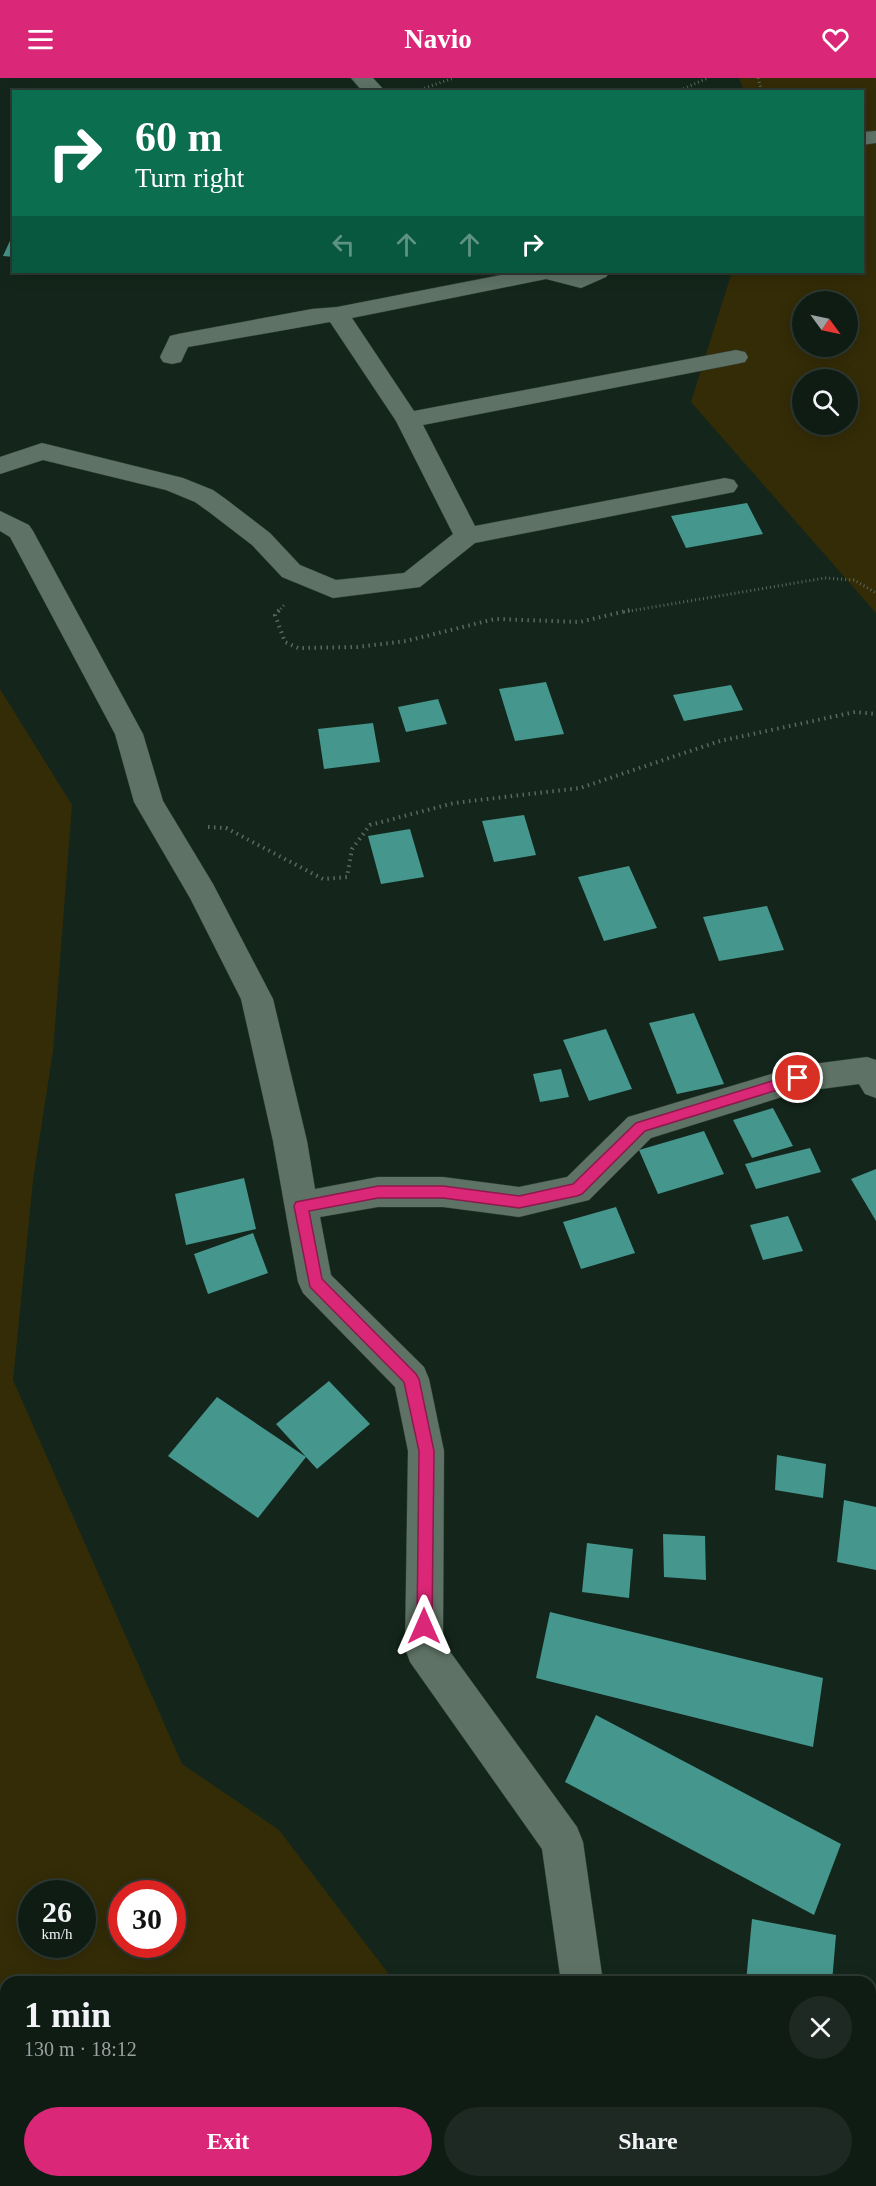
<!DOCTYPE html>
<meta charset="utf-8">
<style>
:root{--surface:#0f1c14;--page:#1d2922;--text:#f1f3f6;--muted:#9ba1a0;--line:#2f3a34;--accent:#db2777}
body{margin:0;font-family:"Times New Roman",serif;background:var(--page);color:var(--text);height:100vh;display:flex;flex-direction:column;font-size:22px;white-space:nowrap}
*{box-sizing:border-box;margin:0}
p{font-size:20px;color:var(--muted)}
.icon{flex:none;width:33px;height:33px;fill:none;stroke:currentColor;stroke-width:2;stroke-linecap:round;stroke-linejoin:round}
.map{position:relative;flex:1;overflow:hidden}
.drawer{position:absolute;left:0px;top:1898px;width:876px;height:212px;display:flex;flex-direction:column;background:var(--surface);border-radius:18px 18px 0 0;box-shadow:0 3px 15px #0003,0 0 0 2px var(--line)}
.drawer>*{flex:none}
.top-card{position:absolute;left:12px;top:12px;width:852px;height:183px;border-radius:0px;box-shadow:0 3px 15px #0003,0 0 0 2px var(--line);background:#0b6e4f;color:#fff;overflow:hidden}
.needle{width:39px;rotate:123deg}
.fabs{position:absolute;left:792px;top:213px;display:grid;gap:12px}
.fabs a{display:grid;place-items:center;width:66px;height:66px;border-radius:50%;background:var(--surface);box-shadow:0 3px 15px #0003,0 0 0 2px var(--line);font-size:30px}
.speed{position:absolute;left:18px;top:1802px;display:flex;gap:12px;font-size:30px;font-weight:700;text-align:center}
.speed>*{display:grid;place-content:center;width:78px;height:78px;border-radius:50%;background:var(--surface);box-shadow:0 3px 15px #0003,0 0 0 2px var(--line);line-height:1}
.speed small{font-size:15px;font-weight:400}
.speed .limit{border:9px solid #d22;background:#fff;color:#111}
.pin{position:absolute;display:grid;place-items:center;width:51px;height:51px;color:#fff;margin:-26px;border:3px solid #fff;border-radius:50%;box-shadow:0 2px 6px #0007}
.me{position:absolute;width:66px;margin:-33px;rotate:0deg;stroke-linejoin:round;filter:drop-shadow(0 0 4px #0008)}
.turn{display:flex;align-items:center;gap:21px;height:126px;padding:0 24px;font-size:27px}
.turn .icon{width:78px;height:78px;stroke-width:2.5}
.turn b{display:block;font-size:42px;line-height:51px}
.lanes{display:flex;align-items:center;height:57px;padding:0 24px;background:#0003;justify-content:center;gap:30px;direction:ltr}
.lanes .off{opacity:.35}
.round{display:grid;place-items:center;flex:none;width:63px;height:63px;border-radius:32px;background:var(--page)}
.summary{display:flex;align-items:center;justify-content:space-between;height:102px;padding:0 24px}
h1{font-size:36px;font-weight:700;line-height:45px}
.cta{display:flex;gap:12px;margin-top:auto;padding:12px 24px}
.cta a{flex:1;height:69px;border-radius:36px;background:var(--accent);color:#fff;font-size:24px;font-weight:700;line-height:69px;text-align:center}
.cta a+a{background:var(--page);color:var(--text)}
header{display:flex;justify-content:space-between;align-items:center;height:78px;padding:0 24px;background:var(--accent);color:#fff;font-size:27px;font-weight:700}
.map>svg:first-child{display:block}
.green{fill:#342c07;fill-rule:evenodd}
.building{fill:#45968d}
.lines{fill:none;stroke-linecap:round;stroke-linejoin:round}
.minor-casing{stroke:#323f37;stroke-width:1}
.path-far1{stroke:#59695f;stroke-width:3;stroke-dasharray:1 3;stroke-linecap:butt}
.path{stroke:#59695f;stroke-width:4;stroke-dasharray:1.5 4.5;stroke-linecap:butt}
.minor{fill:#5e7365;fill-rule:evenodd}
.route{fill:#db2777;stroke:#8e194d;stroke-width:1.5}
</style>
<header><svg class="icon" aria-label="menu" viewBox="0 0 24 24"><path d="M4 6h16M4 12h16M4 18h16"/></svg>Navio<svg class="icon" aria-label="heart" viewBox="0 0 24 24"><path d="M12 20l-8-8c-3-5 5-10 8-4 3-6 11-1 8 4z"/></svg></header>
<div class="map">
<svg width="876" height="2108" viewBox="0 0 876 2108">
<rect width="100%" height="100%" fill="#14261b"/>
<!-- green -->
<path class="green" d="M739 0H876V535L691 324 732 194H862V14L744 13ZM802 224H848V268H802ZM802 302H848V346H802Z
M0 611 72 727 53 973 33 1102 13 1302 182 1686 279 1752 394 1903 6 1904V2103H504L506 2108H0ZM32 1815H82V1866H32ZM122 1815H172V1866H122Z"/>
<!-- building -->
<path class="building" d="M14 154V179L3 178Z
M747 425 763 456 686 470 671 438Z
M546 604 564 656 515 663 499 611Z
M731 607 743 632 684 643 673 617Z
M438 621 447 646 406 654 398 629Z
M373 645 380 684 324 691 318 651Z
M524 737 536 777 494 784 482 743Z
M410 751 424 799 381 806 368 758Z
M629 788 657 850 604 863 578 799Z
M767 828 784 872 719 883 703 839Z
M694 935 724 1006 677 1016 649 945Z
M606 951 632 1011 589 1023 563 962Z
M561 991 569 1019 540 1024 533 996Z
M773 1030 793 1068 752 1080 733 1042Z
M704 1053 724 1096 658 1116 639 1072Z
M810 1070 821 1094 756 1111 745 1086Z
M876 1091V1143L851 1101Z
M244 1100 256 1151 186 1167 175 1116Z
M616 1129 635 1175 581 1191 563 1144Z
M788 1138 803 1173 763 1182 750 1147Z
M253 1155 268 1195 208 1216 194 1176Z
M329 1303 370 1346 317 1391 306 1379 258 1440 168 1378 217 1319 306 1379 276 1346Z
M777 1377 826 1386 823 1420 775 1412Z
M844 1422 876 1429V1492L837 1484Z
M663 1456 705 1458 706 1502 664 1499Z
M587 1465 633 1471 629 1520 582 1514Z
M550 1534 823 1600 813 1669 536 1600Z
M596 1637 841 1766 814 1837 565 1704Z
M752 1841 836 1857 832 1904H746Z"/>
<g class="lines">
<!-- minor casing -->
<g class="minor-casing">
<path id="minor" d="M351 0H373L386 14H363Z
M876 53V65L862 67V54Z
M516 194H610L606 199 581 210 546 201 352 240 414 333 736 272 745 274 748 279 745 284 736 286 423 347 475 448 725 400 734 402 738 408 734 414 475 465 420 509 333 520 282 499 252 467 209 434 195 424 166 412 43 382 0 396V379L42 365 183 400 213 412 227 422 270 455 300 487 336 502 404 495 453 456 396 343 330 244 188 269 181 284 172 286 163 284 160 279 170 258 178 256 312 231 337 229Z
M0 433 29 447 33 453 143 656 163 723 213 806 273 921 307 1063 315 1111 378 1099H443L519 1109 567 1099 628 1039 798 988 867 979 876 982V1020L865 1016 859 1006 798 1014 651 1060 589 1122 519 1139 443 1129H378L320 1139 331 1197 424 1289 429 1301 444 1373 443 1564 577 1749 583 1764 603 1904H561L542 1771 410 1584 405 1570 408 1373 395 1309 303 1215 298 1204 273 1063 241 921 190 820 134 724 115 656 10 459 0 453Z
M590 2103H634L636 2108H590Z"/>
</g>
<!-- path-far1 -->
<path class="path-far1" d="M758 0 762 14
M413 14 454 0
M676 14 708 0
M278 534 284 527
M624 534 825 500 854 502 876 515"/>
<!-- path -->
<path class="path" d="M279 532 275 537 285 564 298 570 357 569 406 563 495 541 580 544 630 532
M208 749 226 750 323 801 347 799 352 771 370 747 454 725 580 710 720 663 855 634 876 636"/>
<!-- minor -->
<use href="#minor" class="minor"/>
</g>
<!-- route -->
<path class="route" d="M798 995 805 1000 803 1004 645 1053 582 1116 577 1118 519 1130 443 1120H378L309 1133 322 1201 416 1296 419 1301 434 1373 432 1548 430 1554 424 1556 419 1554 417 1548 419 1373 404 1304 310 1209 294 1128 296 1124 378 1108H443L519 1118 573 1106 636 1045Z"/>
</svg>
<div class="fabs">
<a><svg class="needle" viewBox="-14 -14 28 28"><path d="M0-13l5 13h-10z" fill="#e53935"/><path d="M0 13l5-13h-10z" fill="#9ba1a0"/></svg></a>
<a><svg class="icon" aria-label="search" viewBox="0 0 24 24"><circle cx="10" cy="10" r="6"/><path d="M15 15l6 6"/></svg></a>
</div>
<div class="speed"><div>26<small>km/h</small></div><div class="limit">30</div></div>
<div class="pin" style="left:798px;top:1000px;background:#d93025"><svg class="icon" aria-label="arrive" viewBox="0 0 24 24"><path d="M6 21V4h12l-3 4 3 4H6"/></svg></div>
<svg class="me" style="left:424px;top:1548px" viewBox="-20 -20 40 40"><path d="M0-17L14 15 0 8-14 15z" fill="#db2777" stroke="#fff" stroke-width="4"/></svg>
<div class="top-card">
<div class="turn"><svg class="icon" aria-label="right" viewBox="0 0 24 24"><path d="M7 20v-9h11M14 6l5 5-5 5"/></svg><div><b>60 m</b>Turn right</div></div>
<div class="lanes"><svg class="icon off" aria-label="left" viewBox="0 0 24 24"><path d="M17 20v-9H6M10 6l-5 5 5 5"/></svg><svg class="icon off" aria-label="ahead" viewBox="0 0 24 24"><path d="M12 20V5M6 11l6-6 6 6"/></svg><svg class="icon off" aria-label="ahead" viewBox="0 0 24 24"><path d="M12 20V5M6 11l6-6 6 6"/></svg><svg class="icon" aria-label="right" viewBox="0 0 24 24"><path d="M7 20v-9h11M14 6l5 5-5 5"/></svg></div>
</div>
<section class="drawer">
<div class="summary"><div><h1>1 min</h1><p>130 m · 18:12</p></div><a class="round"><svg class="icon" aria-label="close" viewBox="0 0 24 24"><path d="M6 6l12 12M18 6L6 18"/></svg></a></div>
<div class="cta"><a>Exit</a><a>Share</a></div>
</section>
</div>
